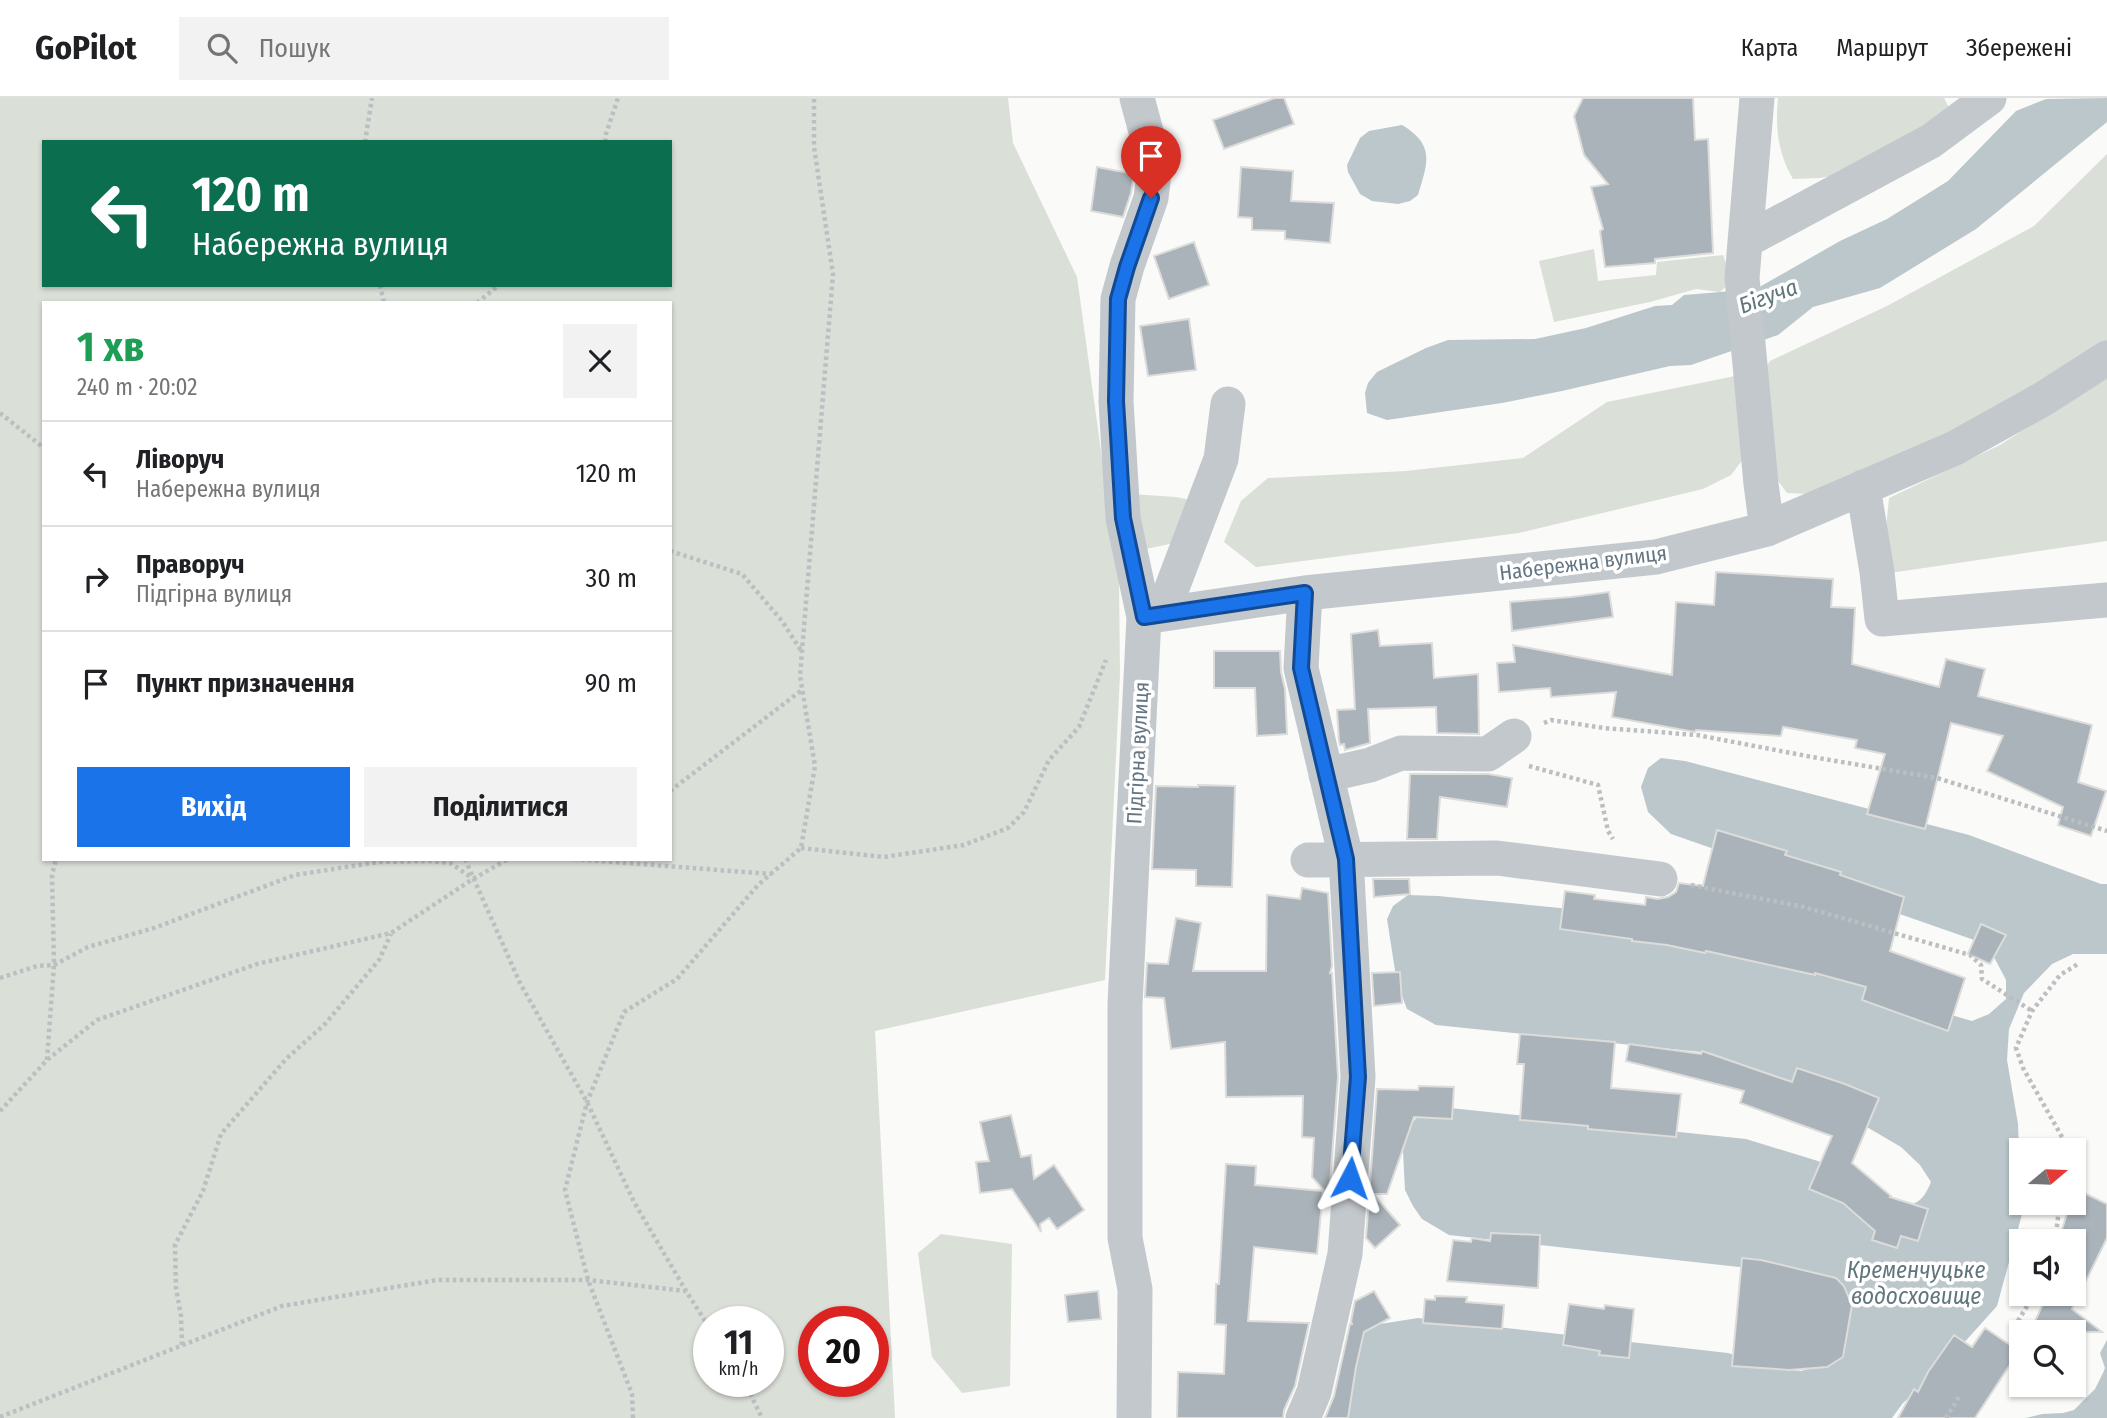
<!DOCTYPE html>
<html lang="uk">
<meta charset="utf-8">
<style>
:root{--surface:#fff;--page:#f2f2f2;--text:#202124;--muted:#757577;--line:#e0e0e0;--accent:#1a73e8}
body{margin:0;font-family:"Fira Sans Condensed",sans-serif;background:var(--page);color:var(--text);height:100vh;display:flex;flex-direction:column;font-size:26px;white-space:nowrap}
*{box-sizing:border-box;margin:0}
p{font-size:23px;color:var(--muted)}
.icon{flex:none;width:38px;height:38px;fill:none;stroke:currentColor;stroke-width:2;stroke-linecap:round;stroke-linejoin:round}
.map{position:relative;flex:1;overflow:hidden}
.panel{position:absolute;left:42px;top:203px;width:630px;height:560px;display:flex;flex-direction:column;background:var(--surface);border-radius:0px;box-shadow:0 2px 5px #0004}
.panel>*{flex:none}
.hud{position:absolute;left:42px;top:42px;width:630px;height:147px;border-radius:0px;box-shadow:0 2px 5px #0004;background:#0b6e4f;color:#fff;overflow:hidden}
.needle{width:46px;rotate:71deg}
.tools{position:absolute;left:2009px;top:1040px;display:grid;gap:14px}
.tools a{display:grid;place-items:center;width:77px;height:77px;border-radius:0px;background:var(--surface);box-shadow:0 2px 5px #0004;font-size:35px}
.speed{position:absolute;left:693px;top:1208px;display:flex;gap:14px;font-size:35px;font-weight:700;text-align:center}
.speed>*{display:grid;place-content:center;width:91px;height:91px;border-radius:50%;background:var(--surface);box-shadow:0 2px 5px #0004;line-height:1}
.speed small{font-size:18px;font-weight:400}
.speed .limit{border:10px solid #d22;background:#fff;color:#111}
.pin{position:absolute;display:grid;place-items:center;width:60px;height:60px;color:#fff;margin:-72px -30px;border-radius:50% 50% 50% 0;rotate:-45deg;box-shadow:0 0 7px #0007}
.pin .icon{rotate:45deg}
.me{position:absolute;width:77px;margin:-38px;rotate:4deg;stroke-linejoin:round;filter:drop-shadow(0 0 5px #0008)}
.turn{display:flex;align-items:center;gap:24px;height:147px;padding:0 35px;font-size:32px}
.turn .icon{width:91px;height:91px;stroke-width:2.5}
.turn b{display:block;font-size:49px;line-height:60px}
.round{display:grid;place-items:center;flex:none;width:74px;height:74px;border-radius:0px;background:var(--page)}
.summary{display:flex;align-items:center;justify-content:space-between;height:119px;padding:0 35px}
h1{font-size:42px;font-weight:700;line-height:52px;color:#1e9e55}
.action{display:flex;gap:14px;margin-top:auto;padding:14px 35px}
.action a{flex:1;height:80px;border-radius:0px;background:var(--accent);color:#fff;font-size:28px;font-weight:700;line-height:80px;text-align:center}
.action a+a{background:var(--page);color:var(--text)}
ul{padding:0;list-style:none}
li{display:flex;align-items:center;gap:21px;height:105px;padding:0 35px;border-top:2px solid var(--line)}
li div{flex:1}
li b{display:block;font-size:26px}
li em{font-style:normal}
header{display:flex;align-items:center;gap:42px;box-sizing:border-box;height:98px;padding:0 35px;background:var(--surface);border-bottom:2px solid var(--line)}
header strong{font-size:33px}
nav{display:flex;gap:38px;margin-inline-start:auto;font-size:24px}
.search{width:490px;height:63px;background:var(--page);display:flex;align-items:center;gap:18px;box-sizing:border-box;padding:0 24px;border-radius:0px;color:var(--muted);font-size:26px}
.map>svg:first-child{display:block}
.green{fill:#dadfd7;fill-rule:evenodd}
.water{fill:#bbc7cb}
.building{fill:#aab3b9;stroke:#dcdcda;stroke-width:2}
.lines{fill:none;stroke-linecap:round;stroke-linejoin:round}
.path{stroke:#bbbfc2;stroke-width:4.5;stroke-dasharray:3.5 3.5;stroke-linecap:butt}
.minor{stroke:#c3c8cc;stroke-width:35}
.route-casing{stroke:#114b97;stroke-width:18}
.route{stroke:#1a73e8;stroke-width:12}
.labels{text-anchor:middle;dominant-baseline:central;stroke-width:7;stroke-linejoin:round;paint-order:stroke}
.street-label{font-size:21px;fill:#657683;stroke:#fff}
.water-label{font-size:23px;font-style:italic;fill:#60757c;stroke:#fff}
</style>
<header>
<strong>GoPilot</strong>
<div class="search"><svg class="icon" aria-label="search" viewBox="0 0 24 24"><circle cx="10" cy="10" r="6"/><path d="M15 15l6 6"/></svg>Пошук</div>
<nav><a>Карта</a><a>Маршрут</a><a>Збережені</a></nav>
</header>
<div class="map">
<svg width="2107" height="1320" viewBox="0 0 2107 1320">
<rect width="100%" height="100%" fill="#fafaf8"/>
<!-- green -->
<path class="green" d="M0 0H1008L1013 45 1077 179 1119 484 1120 577 1105 882 875 933 895 1320H0ZM44 44H670V187H44ZM44 205H670V761H44ZM709 1223H768V1283H709ZM814 1223H873V1283H814Z
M1778 0H1944L1949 10 1905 44 1847 76 1819 80 1793 81C1778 56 1775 29 1778 0Z
M2107 56V247L1998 316 1808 396 1787 395 1767 368 1756 285 1770 263 1887 208 2034 128Z
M1594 151 1598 183 1656 177 1657 164 1723 157 1732 183 1720 194 1696 191 1650 204 1554 224 1539 163Z
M1735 278 1747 356 1731 377 1703 391 1519 435 1256 469 1224 444 1241 403 1268 380 1406 373 1523 360 1607 304Z
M2107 278V443L1890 475 1886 431 1889 400 2000 347Z
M1115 395 1176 399 1204 405 1188 442 1118 457Z
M941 1136 1012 1146 1010 1288 962 1295 932 1259 918 1155Z"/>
<!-- water -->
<path class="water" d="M2107 0V24L1976 131 1880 190 1813 209 1778 237 1691 267 1670 268 1562 293 1502 305 1387 322 1367 315 1365 295 1368 285 1377 274 1426 250 1448 242 1535 241 1586 230 1655 208 1672 207 1684 197 1756 191 1840 143 1887 121 1948 83 2016 13 2046 1Z
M1402 27C1435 47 1428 64 1418 97L1410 103 1398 106 1372 103 1360 96 1348 74 1347 67 1360 40 1369 33Z
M1661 660 1685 663 1969 737 2101 786H2107V856H2073L2052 866 2024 895 2009 931 2007 962 2018 1026 2021 1104H2023L2024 1109 1997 1208 1935 1277 1903 1305 1892 1320H1340L1359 1239 1374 1227 1418 1220 1728 1255 1779 1271 1801 1273 1821 1268 1822 1178 1449 1137 1422 1121 1413 1108 1405 1092 1403 1053 1410 1028 1420 1015 1441 1009 1746 1041 1831 1067 1904 1111C1920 1103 1924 1101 1931 1084L1920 1067 1901 1049 1788 983 1711 955 1436 927 1407 911 1397 885 1387 821 1393 808 1408 797 1438 798 1746 828 1948 916 1972 923 1989 916 2006 901V882L1995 861 1977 843 1671 736 1648 714 1641 689 1648 670Z
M2107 1242V1320H2026L2042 1316 2063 1315 2074 1312 2095 1291 2103 1275 2105 1270 2100 1255Z"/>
<!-- building -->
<path class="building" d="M1275 0H1284L1294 26 1224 51 1213 22Z
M1583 0H1693L1695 42 1708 41 1713 155 1655 161V165L1605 169 1600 133 1603 131 1591 89 1608 86 1584 57 1574 18Z
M1097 69 1134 76 1131 95 1123 119 1091 113Z
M1241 69 1293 73 1291 103 1334 105 1330 145 1285 141V133L1252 132V120L1238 119Z
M1194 144 1209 187 1169 201 1154 158Z
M1189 221 1196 272 1148 278 1140 228Z
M1716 474 1833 481 1831 509 1855 510 1852 566 1939 589 1946 561 1985 571 1978 598 2092 627 2078 684 2106 693 2091 738 2058 727 2063 709 1987 673 2003 638 1951 625 1925 731 1867 716 1885 656 1855 650 1857 642 1783 629 1781 638 1696 632 1695 634 1612 619 1616 594 1551 599 1550 590 1499 594 1497 565 1515 564 1513 547 1672 577 1676 504 1714 507Z
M1609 494 1613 519 1512 533 1510 504 1571 499Z
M1378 532 1380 548 1432 545 1434 580 1478 576 1479 636 1437 635 1436 609 1368 611 1370 645 1345 652 1344 646 1340 647 1339 643 1337 612 1355 611 1351 536Z
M1214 553H1280L1281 574 1285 591 1287 636 1257 638 1255 590H1214Z
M1410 676H1488L1512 680 1507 709 1440 699 1437 741H1407Z
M1198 687 1235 688 1232 789 1196 788V772L1152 771 1156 688 1198 689Z
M1717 732 1787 753 1785 757 1841 774 1840 777 1904 799 1890 853 1965 880 1948 933 1862 902 1866 889 1815 875V877L1706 853 1705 855 1667 847 1632 843V841L1560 831 1565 793 1595 797 1594 801 1645 807 1646 799 1658 801 1668 799 1676 794 1679 785 1703 788Z
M1373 781H1409L1410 796 1374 799Z
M1302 790 1328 795 1332 868 1330 875H1332L1338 979 1329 1098 1312 1079 1314 1040 1302 1039 1303 998 1226 999 1225 944 1171 951 1164 900 1145 899 1147 865 1168 866 1176 820 1201 825 1193 873H1266L1267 797 1300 801Z
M1981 826 2006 837 1990 866 1968 856Z
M1400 874 1402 905 1374 908 1372 875Z
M1520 936 1615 944 1611 990 1681 996 1676 1039 1588 1031V1028L1520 1022 1524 966H1517Z
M1629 946 1701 956 1702 953 1792 984 1797 970 1845 986 1879 1000 1852 1065 1891 1098 1890 1099 1928 1111 1918 1143 1901 1138 1897 1150 1872 1142 1875 1133 1843 1105 1809 1091 1832 1038 1740 1005 1744 993 1626 963Z
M1419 988 1454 989 1452 1021 1414 1019 1387 1096H1373L1400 1127 1375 1150 1366 1140 1377 991 1418 992Z
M1011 1017 1021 1059 1031 1057 1034 1081 1054 1067 1084 1112 1057 1131 1049 1120 1040 1126 1041 1134 1012 1091 980 1095 976 1064 989 1063 980 1024Z
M1226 1066 1256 1068 1255 1087 1323 1093 1317 1156 1254 1149 1248 1223 1309 1225 1295 1288 1284 1312 1283 1320H1177L1178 1274 1224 1276 1226 1227 1215 1226 1216 1186H1219Z
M2076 1091 2107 1106V1140L2072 1211 2102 1234H2030L2048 1195H2074V1143H2058L2071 1104H2074Z
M1491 1135 1540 1137 1538 1190 1447 1183 1453 1142 1471 1144 1472 1140 1490 1143Z
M1742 1160 1761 1162 1836 1180 1844 1188 1852 1207 1843 1259 1827 1269 1789 1272 1732 1268Z
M1098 1193 1101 1221 1068 1224 1065 1197Z
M1374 1193 1390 1220 1364 1234 1356 1269 1348 1320H1325L1334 1298 1350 1226H1352L1351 1223 1355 1203Z
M1435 1198 1467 1199 1466 1204 1504 1207 1502 1231 1423 1225 1425 1201 1435 1202Z
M1569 1206 1604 1211 1605 1207 1634 1211 1629 1260 1599 1257 1600 1253 1563 1247Z
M1985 1230 2019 1253 1975 1320H1898L1914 1291 1918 1294 1928 1274 1954 1237 1972 1249Z"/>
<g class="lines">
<!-- path -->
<path class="path" d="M365 44 372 0
M605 44 606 36 618 0
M380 187 384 205
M477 205 499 187
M0 315 44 350
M670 453 742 476 782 523 802 554
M1544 625 1551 622 1604 630 1697 637 1812 659 1937 680 2107 733
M1529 668 1598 687 1608 733 1613 741
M670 693 802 592
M801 750 884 759 964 747 1008 730 1024 714 1049 662 1079 629 1106 562
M465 761 520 885 587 1004 634 1104 686 1193 709 1229
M574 761 771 776
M1691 787 1804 809 1970 857 1981 867 1982 881 2032 913
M0 880 37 868 54 867 88 849 154 830 295 777 379 764 429 763 450 765 472 780
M47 962 54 867 52 777 56 761
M0 1013 47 962 97 922 257 866 391 835 473 781 508 761
M2067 1052 2066 1046 2023 970 2016 950 2032 913 2060 877 2078 866
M2055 1143 2060 1104
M2018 1223 2035 1195
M182 1247 181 1218 176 1190 175 1147 203 1093 221 1036 286 961 325 926 379 862 391 836
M744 1283 762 1320
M0 1319 282 1208 437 1182H588L686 1193
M633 1320 632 1296 588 1182 565 1092 587 1004 624 914 677 881 758 787 801 750 815 668 800 578 833 176 814 49V0
M1946 1320 1959 1299"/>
<!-- minor -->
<path class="minor" d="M1757 0 1742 180 1761 386 1767 431
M1745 143 1931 43 1989 0
M1863 389 1877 474 1882 521 2107 502
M1162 516 1221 361 1228 306
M1144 519 1305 495 1656 459 1767 431 1955 350 2043 301 2107 260
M1326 677 1370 667 1401 655 1488 656 1514 638
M1308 762 1497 760 1660 781
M1134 1320 1135 1191 1125 1140V906L1144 519 1123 420 1116 303 1118 201 1127 168 1151 100 1155 67 1137 0
M1303 1320 1314 1294 1345 1156 1358 979 1346 760 1301 570 1305 495"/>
</g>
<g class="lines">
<!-- route casing -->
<g class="route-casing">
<path id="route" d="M1151 100 1127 169 1118 201 1116 303 1123 420 1144 519 1305 495 1301 570 1346 761 1358 979 1350 1080"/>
</g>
<!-- route -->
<use href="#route" class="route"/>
</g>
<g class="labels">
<!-- street labels -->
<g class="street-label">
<text transform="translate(1583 465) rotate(-7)">Набережна вулиця</text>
<text transform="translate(1138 655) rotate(-87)">Підгірна вулиця</text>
</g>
<!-- water labels -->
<g class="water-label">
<text transform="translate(1768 198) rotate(-20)">Бігуча</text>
<text x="1916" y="1172">Кременчуцьке<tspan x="1916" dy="26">водосховище</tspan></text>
</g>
</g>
</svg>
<div class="tools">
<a><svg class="needle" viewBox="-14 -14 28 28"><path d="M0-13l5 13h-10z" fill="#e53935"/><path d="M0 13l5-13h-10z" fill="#757577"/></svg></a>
<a><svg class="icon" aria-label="sound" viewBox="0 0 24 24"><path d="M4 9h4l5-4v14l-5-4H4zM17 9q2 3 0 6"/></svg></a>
<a><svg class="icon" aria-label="search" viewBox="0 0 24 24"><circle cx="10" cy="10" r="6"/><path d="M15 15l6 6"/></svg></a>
</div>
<div class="speed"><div>11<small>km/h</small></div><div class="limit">20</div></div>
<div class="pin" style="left:1151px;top:100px;background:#d93025"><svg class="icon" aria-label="arrive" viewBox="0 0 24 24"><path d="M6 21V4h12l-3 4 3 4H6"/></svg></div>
<svg class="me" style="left:1350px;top:1080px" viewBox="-20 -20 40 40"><path d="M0-17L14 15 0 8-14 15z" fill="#1a73e8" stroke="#fff" stroke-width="4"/></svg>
<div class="hud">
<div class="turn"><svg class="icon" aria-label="left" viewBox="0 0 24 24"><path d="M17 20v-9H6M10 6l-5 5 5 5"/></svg><div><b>120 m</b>Набережна вулиця</div></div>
</div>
<section class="panel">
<div class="summary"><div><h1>1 хв</h1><p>240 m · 20:02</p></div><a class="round"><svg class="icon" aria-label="close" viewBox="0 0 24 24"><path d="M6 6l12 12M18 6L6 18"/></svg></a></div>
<ul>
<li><svg class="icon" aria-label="left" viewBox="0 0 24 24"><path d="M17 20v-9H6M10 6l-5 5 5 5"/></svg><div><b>Ліворуч</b><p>Набережна вулиця</p></div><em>120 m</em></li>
<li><svg class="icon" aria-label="right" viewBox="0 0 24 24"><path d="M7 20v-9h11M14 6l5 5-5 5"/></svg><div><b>Праворуч</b><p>Підгірна вулиця</p></div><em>30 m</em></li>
<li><svg class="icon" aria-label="arrive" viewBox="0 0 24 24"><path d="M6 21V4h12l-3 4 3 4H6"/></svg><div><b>Пункт призначення</b></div><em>90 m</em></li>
</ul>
<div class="action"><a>Вихід</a><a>Поділитися</a></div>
</section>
</div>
